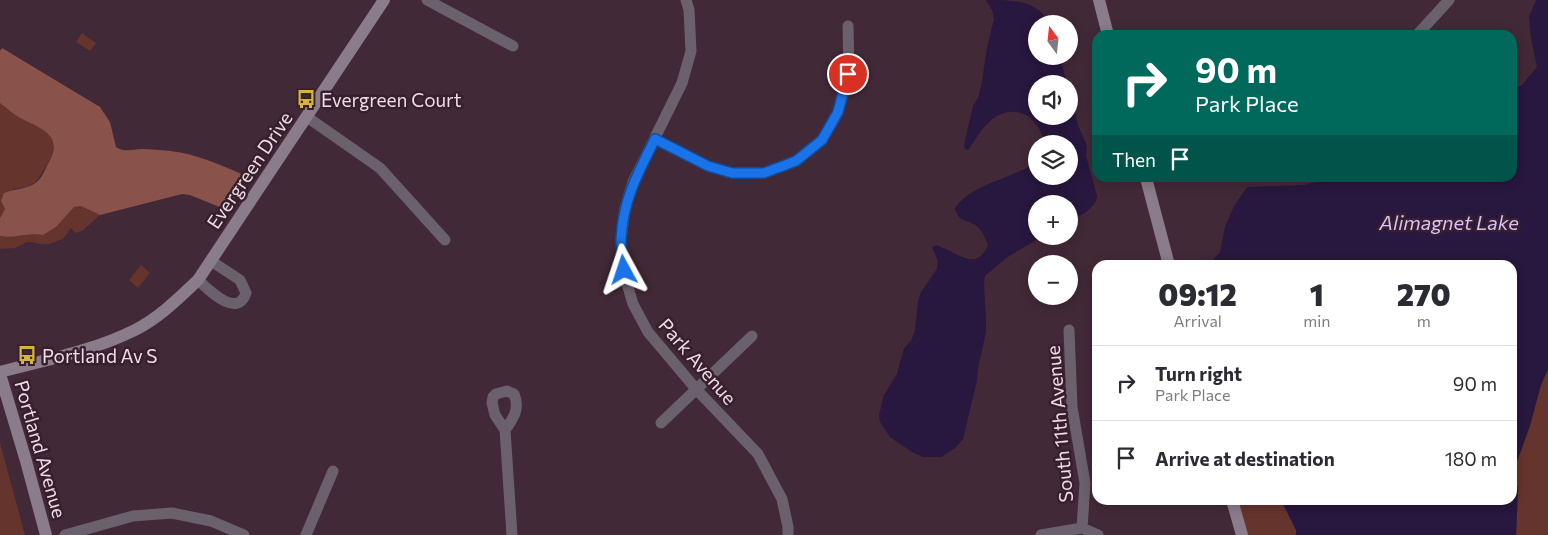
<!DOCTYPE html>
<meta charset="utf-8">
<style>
:root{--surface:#fff;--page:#f7f7f7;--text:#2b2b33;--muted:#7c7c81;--line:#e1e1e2}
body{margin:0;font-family:Commissioner,sans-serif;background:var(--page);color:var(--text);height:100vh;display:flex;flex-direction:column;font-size:19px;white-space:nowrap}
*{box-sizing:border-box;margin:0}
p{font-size:16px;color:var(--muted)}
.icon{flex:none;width:28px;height:28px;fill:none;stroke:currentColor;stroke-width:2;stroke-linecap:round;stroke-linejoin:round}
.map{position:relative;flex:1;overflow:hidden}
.sheet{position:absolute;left:1092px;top:260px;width:425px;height:245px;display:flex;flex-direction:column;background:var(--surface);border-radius:15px;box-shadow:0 2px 12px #0003}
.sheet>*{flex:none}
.guide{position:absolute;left:1092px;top:30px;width:425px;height:152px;border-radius:15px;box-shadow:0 2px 12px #0003;background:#00695c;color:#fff;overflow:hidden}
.needle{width:32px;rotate:345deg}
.buttons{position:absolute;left:1028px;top:15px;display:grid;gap:10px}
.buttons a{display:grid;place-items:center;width:50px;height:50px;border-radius:50%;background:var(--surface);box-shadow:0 2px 12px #0003;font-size:25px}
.pin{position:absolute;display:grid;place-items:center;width:42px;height:42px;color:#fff;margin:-21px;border:2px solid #fff;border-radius:50%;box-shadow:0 1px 5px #0007}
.me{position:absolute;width:55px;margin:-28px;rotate:355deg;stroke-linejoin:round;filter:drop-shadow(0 0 4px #0008)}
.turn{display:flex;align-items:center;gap:18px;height:105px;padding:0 20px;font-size:22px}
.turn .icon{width:65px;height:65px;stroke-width:2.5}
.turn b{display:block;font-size:35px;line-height:42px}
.then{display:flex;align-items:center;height:48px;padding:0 20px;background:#0003;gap:10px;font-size:19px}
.eta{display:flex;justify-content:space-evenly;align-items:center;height:85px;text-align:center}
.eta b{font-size:30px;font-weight:800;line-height:35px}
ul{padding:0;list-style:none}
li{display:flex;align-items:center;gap:15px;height:75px;padding:0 20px;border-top:1px solid var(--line)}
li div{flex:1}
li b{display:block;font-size:19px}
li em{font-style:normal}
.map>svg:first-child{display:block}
.green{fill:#65342d}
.forest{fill:#89534b}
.water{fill:#28173e}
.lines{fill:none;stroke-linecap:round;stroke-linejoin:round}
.street{stroke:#6b616c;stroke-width:11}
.secondary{stroke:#8b7c8c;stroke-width:12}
.route-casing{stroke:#114b97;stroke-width:12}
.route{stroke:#1a73e8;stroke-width:9}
.labels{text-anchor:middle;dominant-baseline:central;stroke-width:5;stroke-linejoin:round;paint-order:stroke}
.poi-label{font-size:19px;fill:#eedde6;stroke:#381f2d;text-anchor:start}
.street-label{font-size:19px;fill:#eedde6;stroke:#381f2d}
.water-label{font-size:20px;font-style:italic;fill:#d6c1fb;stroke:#381f2d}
</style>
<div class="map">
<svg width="1548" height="535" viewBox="0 0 1548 535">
<rect width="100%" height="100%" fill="#422937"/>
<!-- green -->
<path class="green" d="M82 33 96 43 90 51 76 42Z
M0 103 20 118 39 127 52 136 54 146 50 161 35 183 26 187 13 189 1 201 5 209 0 218Z
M81 206 100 215 82 231 76 233 71 228 63 239 49 244H40L32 242H27L15 248 0 249V236C14 239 27 232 43 235L56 227 74 207Z
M141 265 150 273 138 288 129 280Z
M1548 369V535H1516L1518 490 1514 470 1541 385Z
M0 443 25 535H0Z
M1232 500H1281L1296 530V535H1242Z"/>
<!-- forest -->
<path class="forest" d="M2 48 100 107 110 122 116 147C124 153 133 149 142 149 151 149 161 150 170 151 198 154 223 166 248 177L227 210 190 195 182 194 100 215 81 206 74 207 56 227 43 235C27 232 14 239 0 236V218L5 209 1 201 4 193C14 189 25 189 34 184 40 181 44 172 47 166 65 136 44 130 22 119 14 115 7 108 0 103V51Z"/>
<!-- water -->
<path class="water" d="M986 0C1015 0 1036 0 1050 24H1036V56H1060L1067 84H1036V116H1069V89L1078 125 1087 146 1086 156 1097 196C1096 209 1079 216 1069 222V204H1036V236H1043L1006 258 985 276 984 284 986 319V332L978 368 977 380 963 439 955 448 942 457H923L912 452 890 437 880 422 879 415 884 395 897 374 904 348 911 341 915 330 918 301 921 292 937 269 938 261 932 247 938 245C941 248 944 248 948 250 963 258 979 268 988 245 985 238 982 229 975 225 964 218 959 223 955 208 974 182 1011 180 1036 162V176H1069V144H1044C1042 121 1019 103 997 116 984 124 977 137 969 149L967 150 965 149 964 145 973 106 978 98 981 87 987 48 994 19 992 10Z
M1536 0H1548V369L1541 385 1530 426 1514 470 1518 490 1516 535H1296V530L1281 500H1512V265H1208L1220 252 1225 227 1234 206 1247 187 1304 185 1332 178H1512L1513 89 1522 85 1537 67 1531 38 1529 17Z"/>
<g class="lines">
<!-- street -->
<path class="street" d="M427 0 513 46
M686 0 689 10 691 51 682 83 633 182 625 208 621 240 623 270 633 304 648 332 696 389 758 454 782 499 788 527V535
M1417 35 1449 0
M307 117 380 168 445 240
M655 139 708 166 732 173H764L796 161 822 140 838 112 849 74 848 26
M198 280C209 290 237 319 246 293L240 280 211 261
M1069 330 1072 407 1085 483 1082 528
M661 423 752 336
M505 430C514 418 520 408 514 394L507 391 496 394 493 397 492 403 495 415 505 430 512 535
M1082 528 1098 535
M65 535 133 516 172 513 211 521 244 535
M306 535 333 471
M1041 535 1082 528"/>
<!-- secondary -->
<path class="secondary" d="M1099 0 1108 35
M1146 178 1169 265
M0 372C45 360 93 351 135 330 159 318 179 298 198 280L384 0
M0 374 26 461 46 535
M1232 500 1242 535"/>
</g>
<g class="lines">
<!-- route casing -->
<g class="route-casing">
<path id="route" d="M624 270C623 260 621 249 621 239 623 200 638 173 655 139L708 166 732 173H764L796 161 822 140 838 112 848 74"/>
</g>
<!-- route -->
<use href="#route" class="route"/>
</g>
<!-- icons -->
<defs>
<g id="bus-bare" transform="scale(1.5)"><path d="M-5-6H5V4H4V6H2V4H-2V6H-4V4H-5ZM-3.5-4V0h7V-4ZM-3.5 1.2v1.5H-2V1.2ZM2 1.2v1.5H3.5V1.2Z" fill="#d5b534" stroke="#381f2d" stroke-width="2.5" paint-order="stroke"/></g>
</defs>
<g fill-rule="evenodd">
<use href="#bus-bare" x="306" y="99"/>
<use href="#bus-bare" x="27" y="355"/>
</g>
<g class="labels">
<!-- poi labels -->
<g class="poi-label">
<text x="321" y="99">Evergreen Court</text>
<text x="42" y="355">Portland Av S</text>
</g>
<!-- street labels -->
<g class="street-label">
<text transform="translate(249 170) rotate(-56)">Evergreen Drive</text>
<text transform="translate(698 361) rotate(49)">Park Avenue</text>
<text transform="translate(1059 424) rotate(-95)">South 11th Avenue</text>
<text transform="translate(41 449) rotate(74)">Portland Avenue</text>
</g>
<!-- water labels -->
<g class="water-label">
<text x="1449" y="222">Alimagnet Lake</text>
</g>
</g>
</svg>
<div class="buttons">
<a><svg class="needle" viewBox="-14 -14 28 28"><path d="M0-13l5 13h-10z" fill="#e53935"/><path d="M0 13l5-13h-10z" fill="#7c7c81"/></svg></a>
<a><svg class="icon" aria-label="sound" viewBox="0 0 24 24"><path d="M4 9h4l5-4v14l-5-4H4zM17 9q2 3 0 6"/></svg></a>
<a><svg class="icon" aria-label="layers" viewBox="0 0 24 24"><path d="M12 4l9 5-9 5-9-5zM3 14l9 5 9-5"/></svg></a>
<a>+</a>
<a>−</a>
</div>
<div class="pin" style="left:848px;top:74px;background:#d93025"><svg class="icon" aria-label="arrive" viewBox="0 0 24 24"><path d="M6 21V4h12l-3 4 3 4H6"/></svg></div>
<svg class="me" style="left:624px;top:270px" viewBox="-20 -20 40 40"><path d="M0-17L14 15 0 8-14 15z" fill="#1a73e8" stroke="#fff" stroke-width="4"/></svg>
<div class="guide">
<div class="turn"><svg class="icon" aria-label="right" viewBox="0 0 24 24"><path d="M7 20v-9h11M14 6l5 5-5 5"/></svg><div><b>90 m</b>Park Place</div></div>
<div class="then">Then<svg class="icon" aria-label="arrive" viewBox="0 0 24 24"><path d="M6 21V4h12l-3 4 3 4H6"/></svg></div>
</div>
<section class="sheet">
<div class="eta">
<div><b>09:12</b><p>Arrival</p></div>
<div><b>1</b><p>min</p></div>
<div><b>270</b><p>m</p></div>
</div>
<ul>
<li><svg class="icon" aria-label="right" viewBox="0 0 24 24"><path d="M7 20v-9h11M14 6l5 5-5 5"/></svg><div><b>Turn right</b><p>Park Place</p></div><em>90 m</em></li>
<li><svg class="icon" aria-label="arrive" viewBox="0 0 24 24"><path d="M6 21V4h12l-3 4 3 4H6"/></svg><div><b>Arrive at destination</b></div><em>180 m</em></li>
</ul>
</section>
</div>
